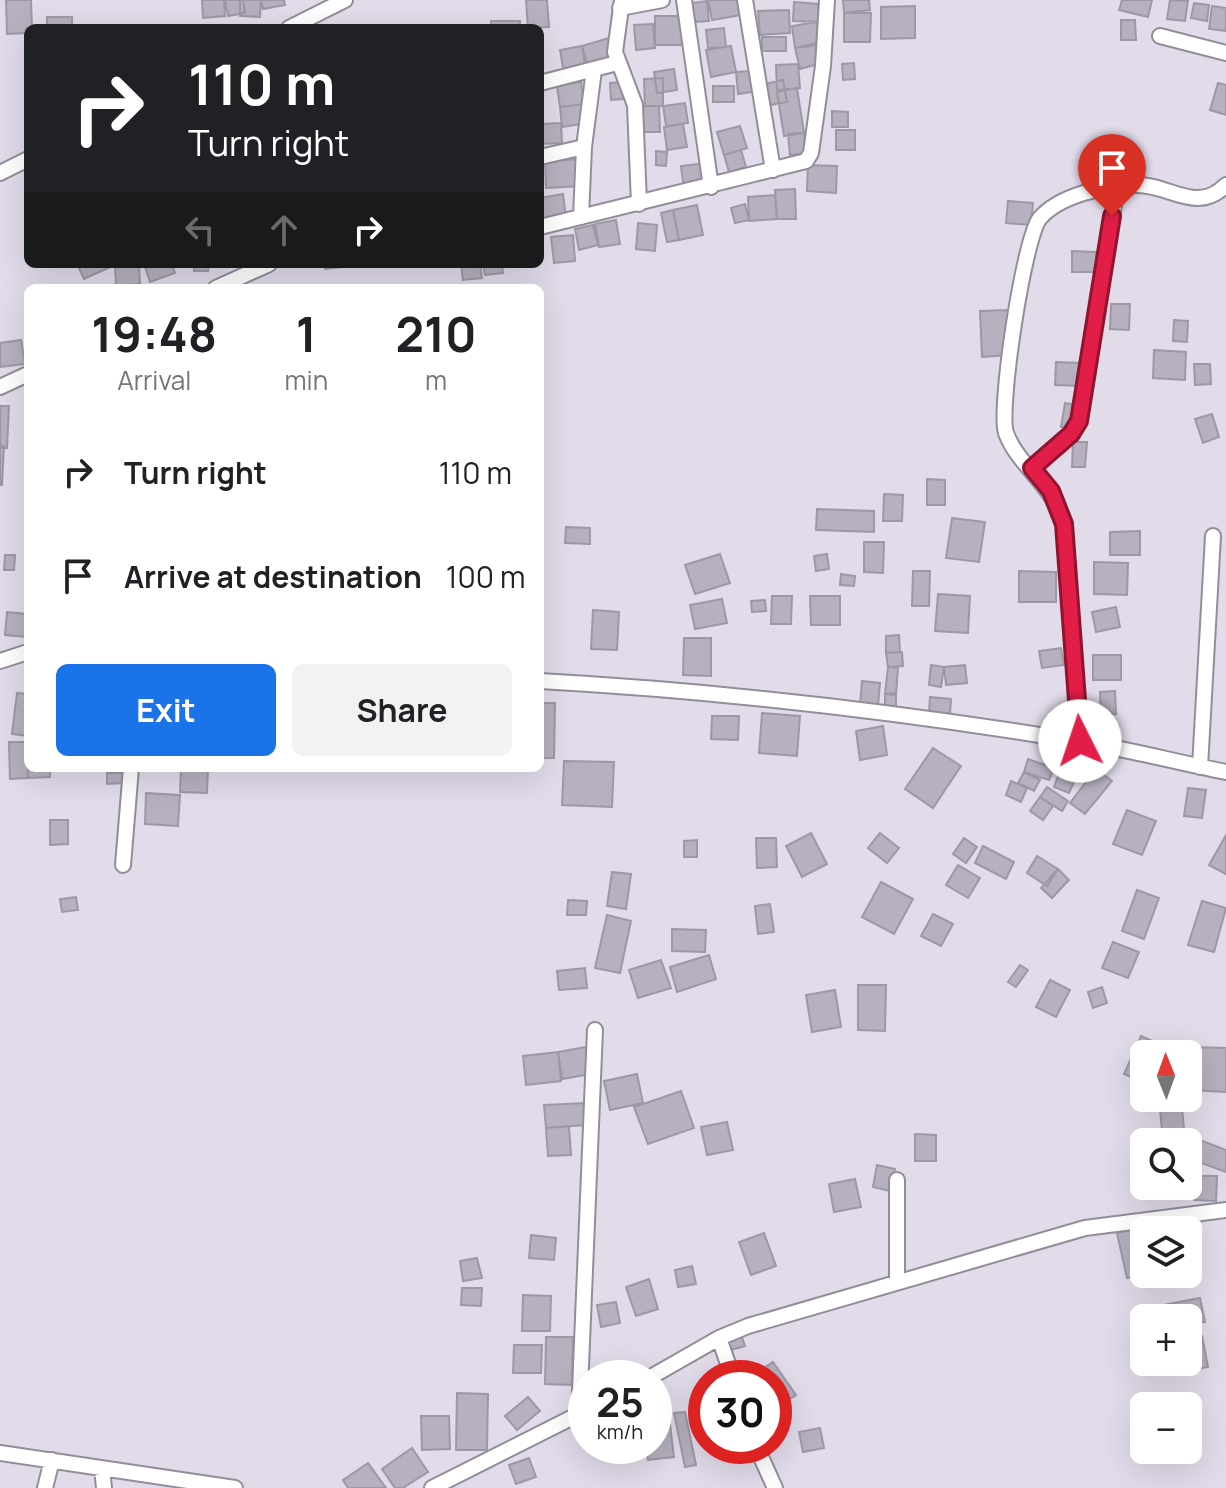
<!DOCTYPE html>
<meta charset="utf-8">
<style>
:root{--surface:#fff;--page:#f2f2f2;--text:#202124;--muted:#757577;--accent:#1a73e8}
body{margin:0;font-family:Manrope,sans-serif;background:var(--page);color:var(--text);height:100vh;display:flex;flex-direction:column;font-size:30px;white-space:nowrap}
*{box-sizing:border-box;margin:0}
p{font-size:26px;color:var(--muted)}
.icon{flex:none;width:44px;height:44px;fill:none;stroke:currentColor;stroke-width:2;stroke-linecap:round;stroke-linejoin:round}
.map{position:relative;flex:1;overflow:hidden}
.panel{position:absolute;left:24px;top:284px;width:520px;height:488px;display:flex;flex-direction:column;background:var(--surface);border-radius:12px;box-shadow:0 8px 32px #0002}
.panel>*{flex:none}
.hud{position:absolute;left:24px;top:24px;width:520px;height:244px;border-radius:12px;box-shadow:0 8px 32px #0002;background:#202124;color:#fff;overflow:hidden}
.needle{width:52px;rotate:359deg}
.tools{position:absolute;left:1130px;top:1040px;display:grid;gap:16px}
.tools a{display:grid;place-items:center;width:72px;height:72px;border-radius:12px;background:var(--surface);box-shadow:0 8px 32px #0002;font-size:40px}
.speed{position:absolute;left:568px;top:1360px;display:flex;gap:16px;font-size:40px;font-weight:700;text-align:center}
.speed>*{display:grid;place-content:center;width:104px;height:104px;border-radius:50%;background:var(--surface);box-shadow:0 8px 32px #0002;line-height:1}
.speed small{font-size:20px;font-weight:400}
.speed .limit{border:12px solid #d22;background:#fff;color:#111}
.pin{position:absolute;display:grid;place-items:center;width:68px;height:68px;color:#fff;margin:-82px -34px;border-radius:50% 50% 50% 0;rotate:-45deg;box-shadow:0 0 8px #0007}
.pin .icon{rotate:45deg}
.me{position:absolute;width:88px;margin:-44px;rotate:356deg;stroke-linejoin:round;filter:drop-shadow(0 0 6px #0008)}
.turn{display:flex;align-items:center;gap:28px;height:168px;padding:0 32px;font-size:36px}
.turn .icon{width:104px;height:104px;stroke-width:2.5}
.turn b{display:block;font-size:56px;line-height:68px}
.lanes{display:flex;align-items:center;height:76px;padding:0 32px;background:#0003;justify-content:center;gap:40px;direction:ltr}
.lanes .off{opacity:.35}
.eta{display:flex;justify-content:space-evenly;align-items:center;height:136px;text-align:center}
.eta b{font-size:48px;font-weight:700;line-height:56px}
.action{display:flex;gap:16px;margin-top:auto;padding:16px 32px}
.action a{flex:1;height:92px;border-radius:12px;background:var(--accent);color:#fff;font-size:32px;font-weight:700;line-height:92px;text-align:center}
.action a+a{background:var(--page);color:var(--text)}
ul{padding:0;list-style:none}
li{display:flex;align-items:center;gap:24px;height:104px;padding:0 32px}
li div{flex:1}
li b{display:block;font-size:30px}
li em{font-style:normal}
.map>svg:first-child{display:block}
.building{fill:#b6b0bf;stroke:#9d98a6;stroke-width:2}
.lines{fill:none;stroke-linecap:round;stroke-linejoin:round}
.minor-casing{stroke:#938d9b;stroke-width:18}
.minor{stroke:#fff;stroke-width:14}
.route-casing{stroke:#92132f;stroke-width:20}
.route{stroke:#e11d48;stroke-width:14}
</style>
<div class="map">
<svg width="1226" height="1488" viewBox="0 0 1226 1488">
<rect width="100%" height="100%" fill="#e1dbea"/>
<!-- building -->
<path class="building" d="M6 0H31L32 28H28V33L7 34Z
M202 0H224L225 16 203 18Z
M225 0H243L245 13 228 16Z
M240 0H261L260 17 240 16Z
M261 0H284L285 5 263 9Z
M526 0H547L549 27 528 28Z
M708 0H738L741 15 712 20Z
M843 0H869L870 10 844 13Z
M1122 0H1152L1148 17 1119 10Z
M1170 0 1188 1 1185 21 1167 19Z
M707 1 709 21 694 22 692 3Z
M794 2 818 4V22L793 21Z
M1194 3 1209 5 1207 21 1191 18Z
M915 6V38L881 39V7Z
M1212 6 1226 8V31L1209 29Z
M789 10 790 33 760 35 758 11Z
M844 13H871L870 42H844Z
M655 16H685V45H655Z
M47 17H72V28H47Z
M1121 20H1135L1136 40H1121Z
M491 21H520V28H491Z
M817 22 820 45 795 48 792 26Z
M653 24 655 48 636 50 634 25Z
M724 28 726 47 708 48 706 30Z
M762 37H786V51H762Z
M609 38 615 61 589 69 582 46Z
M817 43 822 63 800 69 795 48Z
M582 46 586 70 564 74 560 50Z
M731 46 736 72 711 77 706 50Z
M854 63 855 79 843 80 842 64Z
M798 64 800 88 777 90 776 65Z
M674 69 677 90 657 93 654 72Z
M750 71 752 92 738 94 736 72Z
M663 78V106H645L644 79Z
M783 80 787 102 765 106 760 85Z
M581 82 584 104 560 107 557 86Z
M622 82 623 99 611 100 610 83Z
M1218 83 1226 85V115L1210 110Z
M713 86H734V102H713Z
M797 88 804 133 784 136 777 92Z
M685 103 688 123 666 126 663 106Z
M584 104 587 123 562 127 560 107Z
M641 106H659L660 132H642Z
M832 111 848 112V127H832Z
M561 123 562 143 540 144V124Z
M683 124 687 147 667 150 664 127Z
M740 126 747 148 724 155 717 132Z
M836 130H855V150H836Z
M804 133 806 153 790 155 788 134Z
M741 150 746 167 729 172 724 155Z
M656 151 667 152 666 166 656 165Z
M580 159 582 186 546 188 545 161Z
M705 163 709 186 684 190 681 166Z
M808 165 837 166 836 193 807 191Z
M795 189 796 219H777L775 190Z
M563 194 566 218 540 221V198Z
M775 195 777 219 749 221 748 197Z
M1008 201 1033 203 1031 225 1006 223Z
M745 204 749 220 735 223 731 208Z
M697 205 703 235 679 240 673 210Z
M673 210 679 240 667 242 661 213Z
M616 220 620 244 599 247 595 224Z
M638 223 657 225 655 251 636 249Z
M593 225 598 245 579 250 575 229Z
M573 235 575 261 554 263 551 237Z
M1072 251 1096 252V272H1072Z
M77 264H117L84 279Z
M139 264 140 284 116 286 115 265Z
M144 264H172L175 273 150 282Z
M194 264H209L208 271H194Z
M324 264H360V265L325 269Z
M461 264H480L482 278 463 280Z
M483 264H502L503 273 485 275Z
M1111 304H1130L1129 330 1110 329Z
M1008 310 1010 355 982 357 980 311Z
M1174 320 1188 321 1187 342 1173 341Z
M21 340 25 364 0 367V343Z
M1154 350 1186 352 1185 380 1153 378Z
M1056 362 1081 363 1080 386 1055 385Z
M1194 364H1210L1211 384 1195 385Z
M1065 403 1078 405 1075 429 1061 427Z
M0 406H9L7 448H0Z
M1212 414 1219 437 1203 443 1195 419Z
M1073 442H1087L1085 467H1072Z
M0 446H4L2 485H0Z
M927 479 945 480V505H927Z
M884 494 903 495 902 521H883Z
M817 509 874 511V532L816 530Z
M952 518 985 522 979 562 946 558Z
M566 527 590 528V544L565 543Z
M1140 531V555H1110V532Z
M864 542H884L883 573 864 572Z
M720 554 730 583 695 594 685 565Z
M827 554 829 569 816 571 814 556Z
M5 555H15L14 570H4Z
M1094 562 1128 563 1127 595 1094 594Z
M913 571H930L929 606H912Z
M1019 571 1056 572V602H1019Z
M841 574 855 576 854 586 840 585Z
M938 594 970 596 968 633 935 631Z
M772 596H792L791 624H771Z
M810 596H840V625H811Z
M722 599 727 623 695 629 690 605Z
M765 600 766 611 752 612 751 601Z
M1116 607 1120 627 1096 632 1092 612Z
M593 610 619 612 617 650 591 649Z
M7 612 27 614 26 637 5 635Z
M899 635 900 652 886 653V636Z
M684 638H711V676L683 675Z
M1061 648 1064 665 1042 668 1039 651Z
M902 652 903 666 888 667 886 653Z
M1093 655H1121V680H1093Z
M931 665 944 667 941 687 929 685Z
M965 665 967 683 946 685 944 667Z
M888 667 898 668 896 695 885 694Z
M862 681 880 683 878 706 860 705Z
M1115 691 1116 714 1101 715 1100 692Z
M17 693 28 694V736L12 734Z
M896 693V709H885V694Z
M930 697 951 699 950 714 929 712Z
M540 703H555L554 758H540Z
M762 713 800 716 797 756 759 753Z
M712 716H739L738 740 711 739Z
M883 726 887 755 860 760 856 731Z
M9 742H27L28 778 10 779Z
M26 745 28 768H50V777L28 778Z
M933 748 961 766 933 808 905 789Z
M1065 752 1080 755 1077 768 1062 765Z
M1028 759 1054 768 1049 780 1024 772Z
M564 761 614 762 612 807 562 805Z
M181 768H208L207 793 180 792Z
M1096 769 1112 781 1085 814 1070 803Z
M1024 772 1040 780 1034 791 1018 783Z
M107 773H125V783L107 784Z
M1059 774 1075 780 1069 793 1054 787Z
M1011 781 1027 788 1021 802 1006 795Z
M1047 787 1068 801 1062 811 1040 797Z
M1188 788 1206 790 1202 818 1184 816Z
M146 793 180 795 178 826 145 824Z
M1040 797 1053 806 1043 820 1030 811Z
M1127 810 1156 821 1142 855 1113 844Z
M50 820H68V844L50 845Z
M811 833 827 864 802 877 786 846Z
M880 833 899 848 887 863 868 848Z
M1226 835V874L1209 865Z
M756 838H776L777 867 757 868Z
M964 838 977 847 966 863 953 854Z
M697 840V857H684V841Z
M983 846 1014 862 1006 879 975 863Z
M1037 856 1058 869 1047 886 1027 873Z
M958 865 980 878 968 898 946 885Z
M1058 869 1069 880 1052 898 1041 888Z
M612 872 631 874 626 909 607 906Z
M881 882 913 899 894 934 862 917Z
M1137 890 1159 898 1144 939 1122 931Z
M76 897 78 910 62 912 60 899Z
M568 900 587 901 586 915H567Z
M1202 901 1226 908 1214 952 1188 945Z
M770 904 774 932 758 934 755 906Z
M933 914 953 924 941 946 921 936Z
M607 915 631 921 620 973 595 968Z
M672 929 706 930 705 952 672 951Z
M1113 942 1139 952 1128 978 1102 968Z
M709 955 716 979 677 992 670 967Z
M661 960 671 988 638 998 629 970Z
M1020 965 1028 970 1016 987 1008 982Z
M585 968 587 988 559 990 557 971Z
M1050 980 1070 990 1056 1017 1036 1007Z
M858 985H886L885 1031 858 1030Z
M1102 987 1107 1003 1093 1008 1088 992Z
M835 990 841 1027 812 1032 806 995Z
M1141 1036 1181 1054H1144V1083L1124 1074Z
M586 1047 591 1074 562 1079 558 1052Z
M1193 1047 1226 1048V1092L1191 1090Z
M558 1052 561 1081 526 1085 523 1056Z
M637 1074 643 1103 610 1110 604 1081Z
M681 1091 694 1128 648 1144 634 1107Z
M585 1103 586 1125 546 1128 544 1105Z
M1182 1107 1184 1129 1162 1131 1160 1109Z
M727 1122 733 1150 707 1155 701 1127Z
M569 1126 571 1155 548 1156 546 1128Z
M915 1134 936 1135V1161H915Z
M1200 1140 1226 1150V1172L1193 1160Z
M877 1165 895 1169 890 1191 873 1187Z
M1194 1176H1217L1216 1201 1194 1200Z
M855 1179 861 1207 834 1212 829 1184Z
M1148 1226 1149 1230H1144V1274H1148L1127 1278 1117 1233Z
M764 1233 776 1266 751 1275 739 1242Z
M531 1235 556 1238 554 1260 529 1258Z
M477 1258 482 1278 463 1281 460 1261Z
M692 1266 696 1284 678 1287 675 1270Z
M649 1279 658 1309 636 1316 626 1287Z
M462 1288H482L481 1306 461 1305Z
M523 1295 551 1296 550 1331H522Z
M1200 1298 1205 1322 1188 1325V1318H1150L1148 1308Z
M616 1302 620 1323 601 1327 597 1305Z
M740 1331 745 1346 731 1350 726 1335Z
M1202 1336 1208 1367 1171 1374 1169 1362H1188V1338Z
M546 1337H573L572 1385 545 1384Z
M514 1345H542L541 1373H513Z
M773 1362 796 1395 774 1410V1378H749Z
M457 1393 488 1394 487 1450H456Z
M528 1397 540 1411 517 1430 505 1416Z
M685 1412 696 1465 685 1467 674 1413Z
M421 1416H449L450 1449 422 1450Z
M669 1416 674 1457 648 1460 646 1446H654V1418Z
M820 1428 824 1448 803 1452 799 1432Z
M412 1448 428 1472 403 1488H395L382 1469Z
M529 1458 536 1477 516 1484 509 1465Z
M368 1463 386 1488H348L343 1480Z"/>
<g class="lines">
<!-- minor casing -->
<g class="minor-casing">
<path id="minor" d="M622 0 615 52 635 105 639 204
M684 0 711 187
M745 0 773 170
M620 8 662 0
M289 28 345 0
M1160 36 1226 53
M540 83 617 63
M540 157 584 147
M0 173 28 159
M581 217 584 147 594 70
M540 227 806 161 811 153 823 66 827 0
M216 288 269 264
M0 387 28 374
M1032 468 1071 434 1079 421 1117 187
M0 661 28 652
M540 681C720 691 900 712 1077 741 1127 749 1176 762 1226 772
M1080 741 1064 524C1052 483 1018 466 1006 433 998 409 1024 237 1040 218 1060 195 1106 185 1136 185 1170 184 1196 215 1226 185
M1200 767 1213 536
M123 865 131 768
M897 1180V1282
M719 1338 733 1378
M649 1378 719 1338 748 1326 1085 1228 1226 1210
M579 1414 595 1030
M756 1446 775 1488
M0 1453 235 1488
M102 1469 104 1488
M45 1488 52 1460
M432 1488 585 1411"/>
</g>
<!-- minor -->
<use href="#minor" class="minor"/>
</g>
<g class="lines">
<!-- route casing -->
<g class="route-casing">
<path id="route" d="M1080 741 1064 524 1051 491 1032 468 1071 434 1079 421 1112 216"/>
</g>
<!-- route -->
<use href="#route" class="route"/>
</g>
</svg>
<div class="tools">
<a><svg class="needle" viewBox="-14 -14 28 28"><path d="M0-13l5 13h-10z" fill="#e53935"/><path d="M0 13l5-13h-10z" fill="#757577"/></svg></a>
<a><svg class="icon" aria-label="search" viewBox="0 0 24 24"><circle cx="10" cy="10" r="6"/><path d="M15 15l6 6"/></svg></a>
<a><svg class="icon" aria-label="layers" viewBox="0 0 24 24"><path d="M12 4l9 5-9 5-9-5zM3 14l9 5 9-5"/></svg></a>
<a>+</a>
<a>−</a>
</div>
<div class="speed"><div>25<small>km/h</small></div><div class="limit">30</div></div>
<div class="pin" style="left:1112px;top:216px;background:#d93025"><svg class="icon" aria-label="arrive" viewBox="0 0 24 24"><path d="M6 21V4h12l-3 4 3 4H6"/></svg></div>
<svg class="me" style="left:1080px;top:741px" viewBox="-20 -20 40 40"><circle r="19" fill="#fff"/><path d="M0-13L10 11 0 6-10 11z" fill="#e11d48"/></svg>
<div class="hud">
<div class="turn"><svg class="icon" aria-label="right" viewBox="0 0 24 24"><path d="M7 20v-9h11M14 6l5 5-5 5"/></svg><div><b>110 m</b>Turn right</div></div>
<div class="lanes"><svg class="icon off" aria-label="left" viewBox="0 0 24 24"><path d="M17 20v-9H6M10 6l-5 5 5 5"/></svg><svg class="icon off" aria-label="ahead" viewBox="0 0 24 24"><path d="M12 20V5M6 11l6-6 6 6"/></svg><svg class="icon" aria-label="right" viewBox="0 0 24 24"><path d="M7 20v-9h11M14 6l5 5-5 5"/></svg></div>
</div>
<section class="panel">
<div class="eta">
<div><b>19:48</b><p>Arrival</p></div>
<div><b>1</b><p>min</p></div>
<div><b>210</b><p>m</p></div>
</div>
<ul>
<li><svg class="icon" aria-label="right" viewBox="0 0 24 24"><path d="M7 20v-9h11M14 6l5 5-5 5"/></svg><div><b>Turn right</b></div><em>110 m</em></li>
<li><svg class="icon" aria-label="arrive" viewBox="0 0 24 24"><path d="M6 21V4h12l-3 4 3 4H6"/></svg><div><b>Arrive at destination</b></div><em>100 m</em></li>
</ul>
<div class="action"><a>Exit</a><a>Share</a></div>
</section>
</div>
